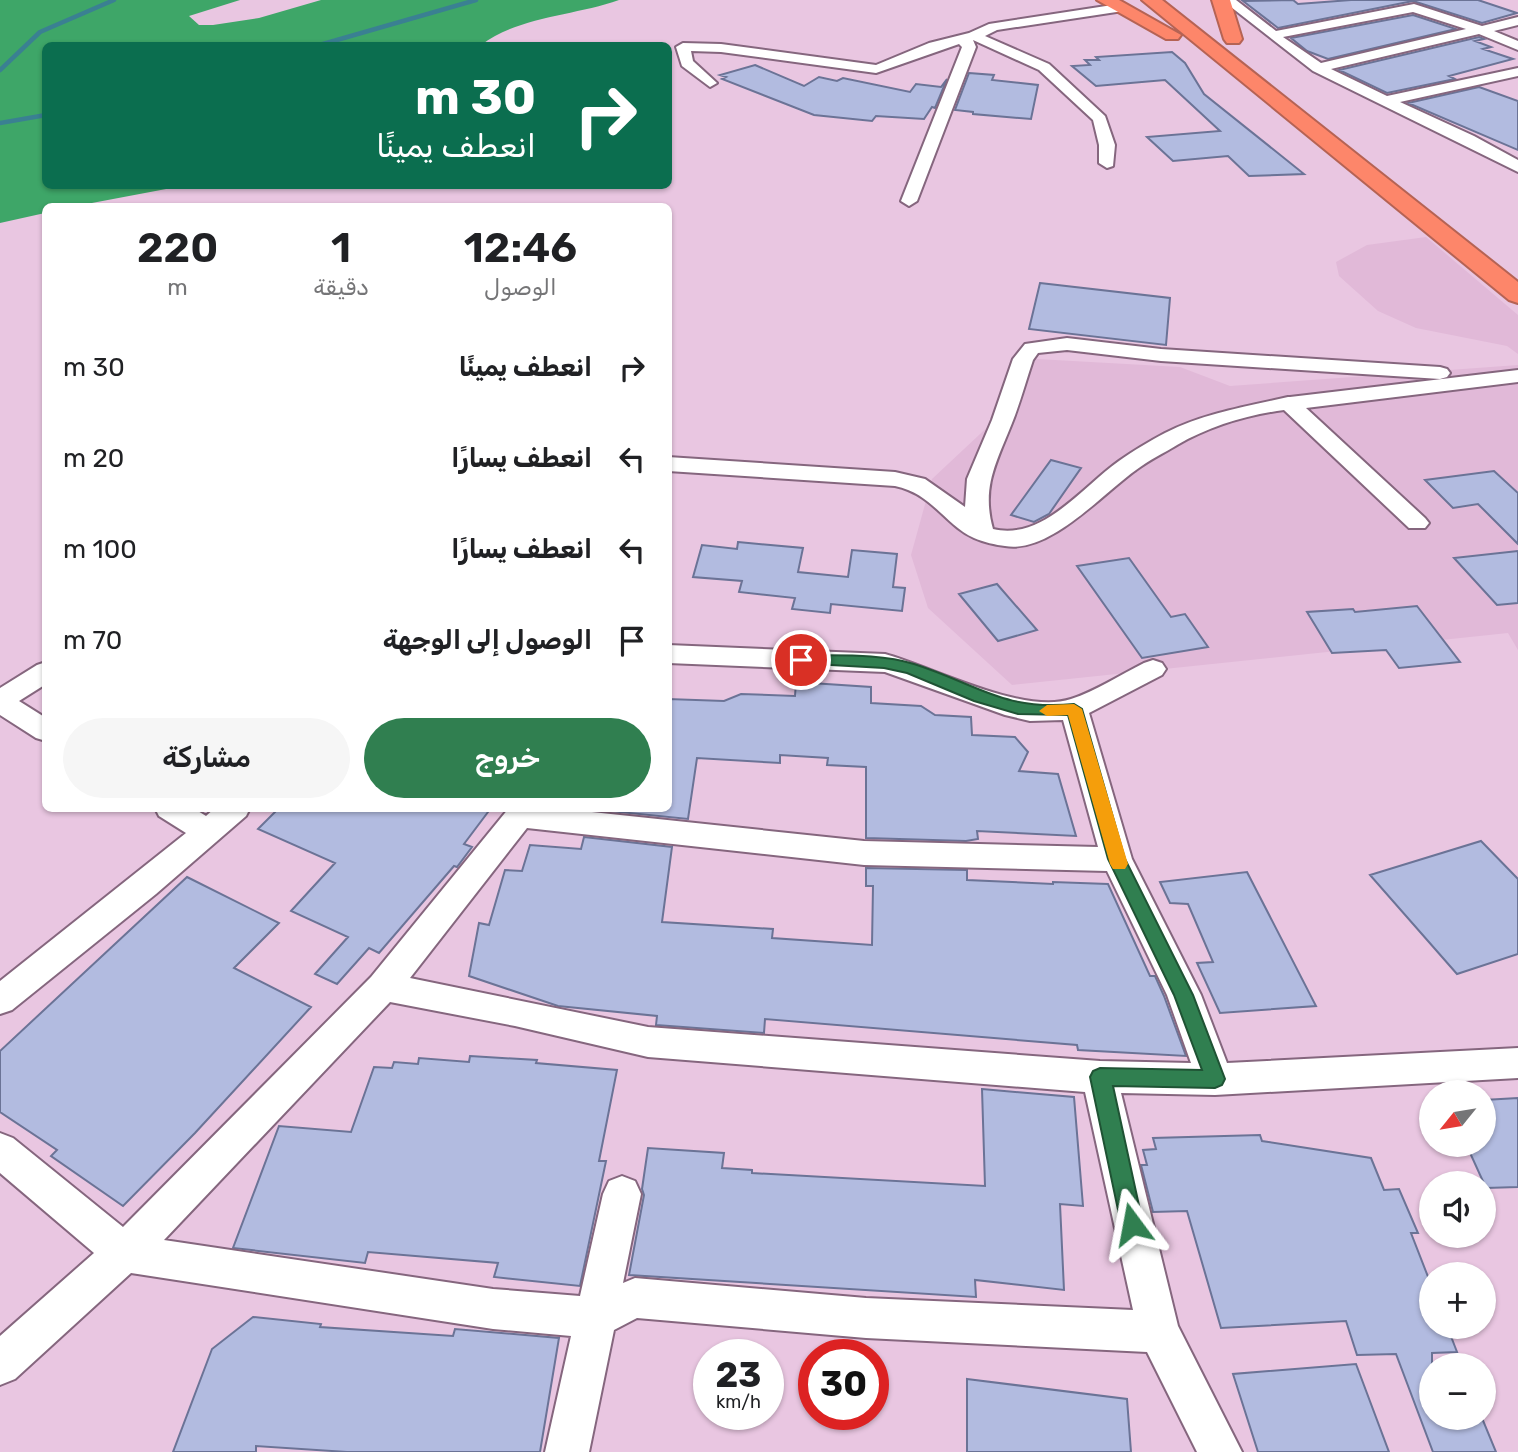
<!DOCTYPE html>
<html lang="ar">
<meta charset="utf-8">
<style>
:root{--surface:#fff;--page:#f6f6f6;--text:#202124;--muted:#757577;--accent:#307f50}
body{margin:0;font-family:Rubik,"Noto Naskh Arabic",sans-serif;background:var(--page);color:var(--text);direction:rtl;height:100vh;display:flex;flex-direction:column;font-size:26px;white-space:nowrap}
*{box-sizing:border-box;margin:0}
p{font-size:23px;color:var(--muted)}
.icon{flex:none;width:38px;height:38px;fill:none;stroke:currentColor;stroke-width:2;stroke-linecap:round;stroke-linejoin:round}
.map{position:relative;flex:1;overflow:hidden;direction:ltr}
.side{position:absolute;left:42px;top:203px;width:630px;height:609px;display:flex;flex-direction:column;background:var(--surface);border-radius:10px;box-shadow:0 2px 5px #0004;direction:rtl}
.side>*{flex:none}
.hud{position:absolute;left:42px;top:42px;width:630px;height:147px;border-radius:10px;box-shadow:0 2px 5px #0004;direction:rtl;background:#0b6e4f;color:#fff;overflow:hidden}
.needle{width:46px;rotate:240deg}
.tools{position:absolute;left:1419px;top:1080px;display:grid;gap:14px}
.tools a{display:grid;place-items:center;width:77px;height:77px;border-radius:50%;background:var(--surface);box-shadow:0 2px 5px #0004;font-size:35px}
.speed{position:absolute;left:693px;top:1339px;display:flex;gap:14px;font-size:35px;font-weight:700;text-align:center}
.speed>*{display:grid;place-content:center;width:91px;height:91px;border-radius:50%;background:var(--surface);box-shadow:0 2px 5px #0004;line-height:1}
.speed small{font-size:18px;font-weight:400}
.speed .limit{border:10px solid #d22;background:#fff;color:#111}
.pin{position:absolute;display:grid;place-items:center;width:60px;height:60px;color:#fff;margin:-30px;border:4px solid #fff;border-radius:50%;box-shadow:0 2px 7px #0007}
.me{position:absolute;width:77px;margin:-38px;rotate:347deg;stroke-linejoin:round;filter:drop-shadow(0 0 5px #0008)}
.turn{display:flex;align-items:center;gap:24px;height:147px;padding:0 21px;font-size:32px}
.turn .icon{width:91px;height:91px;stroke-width:2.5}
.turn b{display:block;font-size:49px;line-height:60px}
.eta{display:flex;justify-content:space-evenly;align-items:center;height:119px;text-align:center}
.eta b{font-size:42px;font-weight:600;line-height:49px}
.action{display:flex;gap:14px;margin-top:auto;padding:14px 21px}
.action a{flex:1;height:80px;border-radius:42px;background:var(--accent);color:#fff;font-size:28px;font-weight:600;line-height:80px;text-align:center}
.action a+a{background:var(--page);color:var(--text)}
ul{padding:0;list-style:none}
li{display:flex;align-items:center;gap:21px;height:91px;padding:0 21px}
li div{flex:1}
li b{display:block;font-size:26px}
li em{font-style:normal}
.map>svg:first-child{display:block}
.built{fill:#e1b9d8}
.forest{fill:#3ea668}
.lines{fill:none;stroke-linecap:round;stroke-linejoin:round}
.stream{stroke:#3a8092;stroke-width:4.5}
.building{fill:#b2bbe0;stroke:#6b7396;stroke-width:2}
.street-casing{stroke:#85667e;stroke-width:4}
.highway-casing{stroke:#b56354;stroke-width:4}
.street{fill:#fff;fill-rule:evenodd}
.highway{fill:#fd866a;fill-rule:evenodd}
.route{fill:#307f50;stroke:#1f5334;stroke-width:2}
.slow{fill:#f59e0b}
</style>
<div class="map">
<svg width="1518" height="1452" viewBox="0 0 1518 1452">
<rect width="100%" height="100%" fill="#e9c6e1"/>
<!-- built -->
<path class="built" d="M1426 237 1518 315V354L1507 346 1416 328 1378 311 1339 276 1336 262 1367 245Z
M1037 359 1180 367 1230 386 1518 365V650L1508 633 1012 685 928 608 911 555 932 479 995 420 1011 368Z"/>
<!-- forest -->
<path class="forest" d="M0 0H240L189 16 199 25H213L259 18 321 0H619C574 16 520 16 481 45L46 46V186H182L76 206H46L45 213 0 223Z"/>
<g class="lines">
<!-- stream -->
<path class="stream" d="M316 46 476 0
M0 70 40 32 114 0
M0 123 46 115"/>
</g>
<!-- building -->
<path class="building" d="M1293 0 1298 4 1351 0H1478L1517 13 1482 23 1413 1 1278 28 1243 1Z
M1413 15 1456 29 1328 59 1307 51 1291 38Z
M1479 37 1484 39 1475 41 1491 47 1483 49 1513 59 1449 76 1455 79 1387 93 1339 70Z
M1172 52 1185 63 1204 94 1304 174 1249 176 1228 156 1173 161 1147 137 1220 131 1165 80 1096 86 1072 66 1090 65 1085 60H1099L1096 57Z
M755 65 804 86 819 77 837 81 843 78 910 92 916 84 941 87 947 79 935 108 932 107 924 119 876 116 872 121 814 115 722 79 726 77 720 75Z
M969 73 994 75 992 80 1038 85 1031 119 973 114V112L955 110Z
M1479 87 1518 101V150L1408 103Z
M1040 283 1170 298 1166 345 1029 329Z
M1051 460 1081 468 1049 514 1034 522 1011 515Z
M1494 471 1518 493V544L1478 504 1453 508 1425 480Z
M738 542 803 548 798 572 848 577 852 550 897 554 893 587 905 588 902 611 831 604 830 613 792 609 795 598 739 592 742 581 693 577 702 545 737 549Z
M1518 551V603L1497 605 1454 558Z
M1129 558 1171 617 1185 614 1208 647 1142 658 1077 566Z
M997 584 1037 630 998 641 959 594Z
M1417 606 1460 662 1399 668 1386 650 1332 653 1307 612 1353 609 1355 612Z
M796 682 871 687V703L921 706 935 715 971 717 972 735 1015 737 1028 752 1019 771 1058 774 1076 836 977 831 978 839 966 841 866 838V767L827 765 828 758 780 755V763L697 758 688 819 590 809 668 808V699L724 701 741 694 795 696Z
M279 808H491L464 844 472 847 457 867 454 866 379 953 369 948 337 984 315 974 348 937 291 911 335 863 258 829Z
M584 837 672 847 662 922 773 929 772 938 872 945 873 886H866V868L967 870V880L1053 884V882L1108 884 1150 976H1155L1164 996 1186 1056 1078 1050 1077 1045 765 1019 764 1033 656 1025 657 1016 558 1006 469 976 479 923 489 925 505 870 522 871 530 845 581 849Z
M1481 841 1518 879V954L1457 974 1370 875Z
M1247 872 1316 1006 1220 1013 1197 963 1213 962 1188 904 1170 903 1160 882Z
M187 877 279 923 234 968 311 1007 195 1133 123 1206 51 1156 57 1150 0 1112V1051Z
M470 1056 537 1060 536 1063 617 1070 599 1161H606L580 1286 494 1277 498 1263 368 1252 365 1263 233 1248 279 1126 351 1132 374 1067 392 1068 394 1062 418 1064 419 1058 469 1062Z
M982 1089 1074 1097 1083 1206 1060 1204 1064 1290 975 1280 976 1297 629 1275 644 1195 642 1189 648 1148 724 1153 722 1168 752 1170V1173L985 1186Z
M1518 1098V1187L1486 1188 1466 1144H1484V1100Z
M1260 1135 1262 1141 1371 1158 1384 1190 1399 1189 1418 1233H1411L1432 1287V1326H1447L1457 1352 1432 1353V1418H1482L1496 1452H1433L1396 1354 1357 1355 1346 1321 1221 1328 1187 1211 1153 1212 1141 1165H1147L1143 1150 1156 1149 1153 1138Z
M253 1317 321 1324 320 1327 453 1336 455 1329 559 1338 540 1452H347L256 1446V1452H173L212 1349Z
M1356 1364 1389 1452H1258L1233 1374Z
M967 1379 1127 1399 1131 1452H967Z"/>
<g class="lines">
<!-- street casing -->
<g class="street-casing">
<path id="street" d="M1222 0H1236L1276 31 1414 4 1482 26 1518 17V25L1494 31 1518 41V50L1479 34 1331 69 1387 96 1518 68V76L1400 102 1474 136 1518 160V172L1313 71ZM1413 12 1466 29 1321 63 1283 37Z
M1119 4 1123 5V11L997 30 985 36 1049 64 1105 116 1115 145 1113 166 1107 168 1099 163V145L1093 120 1039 70 973 40 976 47 917 201 909 206 901 201 962 47 959 44 876 73 721 52 691 51 693 61 717 83 710 87 682 66 676 47 683 43 721 44 876 65 929 43 969 33 989 24Z
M1067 338 1161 349 1440 367 1447 369 1450 373 1447 377 1440 379 1161 361 1067 350 1038 353 1033 360C1026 381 1020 403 1012 423 997 461 981 487 993 529 1043 541 1082 487 1119 461 1133 451 1150 441 1165 433 1205 413 1245 407 1288 397H1290L1518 370V382L1306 408 1425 518 1429 523 1425 528H1409L1284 410C1247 415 1210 426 1177 445 1164 453 1149 460 1136 470 1103 493 1050 554 1005 546 996 545 983 542 974 538 945 525 933 494 895 486L668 471V457L895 472 925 479 965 507 967 479 992 420 1013 359 1025 344Z
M668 645 885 654C935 668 1023 715 1071 699 1096 691 1120 675 1144 663L1153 660 1162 663 1166 669 1162 675 1089 713 1132 859 1201 995 1227 1063 1518 1048V1078L1215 1095 1121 1093 1178 1326 1242 1452H1197L1147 1352 866 1338 637 1318 614 1330 589 1452H545L571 1336 493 1329 131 1273 15 1379 0 1385V1336L94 1253 0 1173V1133L13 1138 123 1227 371 977 509 808H554L864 841 1098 847 1063 720 1030 721 1005 715 885 672 668 663ZM527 828 864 865 1107 871 1167 995 1191 1063 1100 1061 648 1027 410 978ZM390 1002 515 1026 648 1057 1085 1092 1133 1310 866 1298 635 1278 623 1283 641 1194 635 1181 622 1176 609 1181 603 1194 580 1296 493 1289 164 1240Z
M46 662V684L19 701 46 718V741L36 738 0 715V688L37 665Z
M155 808H193L206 816 215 808H250L246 816 156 894 12 1010 0 1014V981L186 833 159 816Z"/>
</g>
<!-- highway casing -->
<g class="highway-casing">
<path id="highway" d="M1097 0H1119L1181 35 1178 39H1166Z
M1142 0H1162L1518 282V303L1509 300Z
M1212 0H1230L1242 39 1239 43H1227L1224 39Z"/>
</g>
<!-- street -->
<use href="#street" class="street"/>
<!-- highway -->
<use href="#highway" class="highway"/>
</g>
<!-- route -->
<path class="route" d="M801 655C838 656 879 653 914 664 977 684 1003 711 1074 704L1082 709 1125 859 1193 995 1225 1079 1222 1085 1215 1088 1113 1086 1143 1224 1140 1232 1132 1235 1124 1232 1121 1224 1090 1077 1093 1071 1100 1068 1202 1070 1174 995 1108 859 1068 715 1018 714 974 701 907 673 884 668 796 663 794 660 796 656Z"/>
<!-- slow -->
<path class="slow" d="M1074 704 1082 709 1128 864 1125 869H1113L1110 864 1068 715 1047 716 1039 711 1047 705Z"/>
</svg>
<div class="tools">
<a><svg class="needle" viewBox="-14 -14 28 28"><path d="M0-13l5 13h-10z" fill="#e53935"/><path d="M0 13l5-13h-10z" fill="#757577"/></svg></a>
<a><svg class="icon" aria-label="sound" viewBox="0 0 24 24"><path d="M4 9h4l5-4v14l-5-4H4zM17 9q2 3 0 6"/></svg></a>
<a>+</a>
<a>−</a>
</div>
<div class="speed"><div>23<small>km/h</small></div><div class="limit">30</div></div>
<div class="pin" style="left:801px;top:660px;background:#d93025"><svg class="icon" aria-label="arrive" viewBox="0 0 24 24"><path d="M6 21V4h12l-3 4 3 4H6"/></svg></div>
<svg class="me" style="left:1132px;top:1224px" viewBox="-20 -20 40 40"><path d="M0-17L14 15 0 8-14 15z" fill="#307f50" stroke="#fff" stroke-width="4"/></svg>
<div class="hud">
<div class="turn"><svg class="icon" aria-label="right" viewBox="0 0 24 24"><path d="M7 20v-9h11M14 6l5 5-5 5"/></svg><div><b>30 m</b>انعطف يمينًا</div></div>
</div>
<section class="side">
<div class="eta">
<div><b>12:46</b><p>الوصول</p></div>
<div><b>1</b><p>دقيقة</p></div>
<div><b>220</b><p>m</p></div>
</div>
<ul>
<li><svg class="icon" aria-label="right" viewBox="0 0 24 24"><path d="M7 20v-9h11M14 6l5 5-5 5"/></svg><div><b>انعطف يمينًا</b></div><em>30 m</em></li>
<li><svg class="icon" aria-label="left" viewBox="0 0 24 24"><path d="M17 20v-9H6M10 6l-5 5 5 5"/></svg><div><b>انعطف يسارًا</b></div><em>20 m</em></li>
<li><svg class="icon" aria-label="left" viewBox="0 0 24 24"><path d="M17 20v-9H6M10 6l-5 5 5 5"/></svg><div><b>انعطف يسارًا</b></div><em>100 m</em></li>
<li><svg class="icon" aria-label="arrive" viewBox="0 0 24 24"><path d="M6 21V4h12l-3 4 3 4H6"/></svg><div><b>الوصول إلى الوجهة</b></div><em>70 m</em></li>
</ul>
<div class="action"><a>خروج</a><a>مشاركة</a></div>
</section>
</div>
